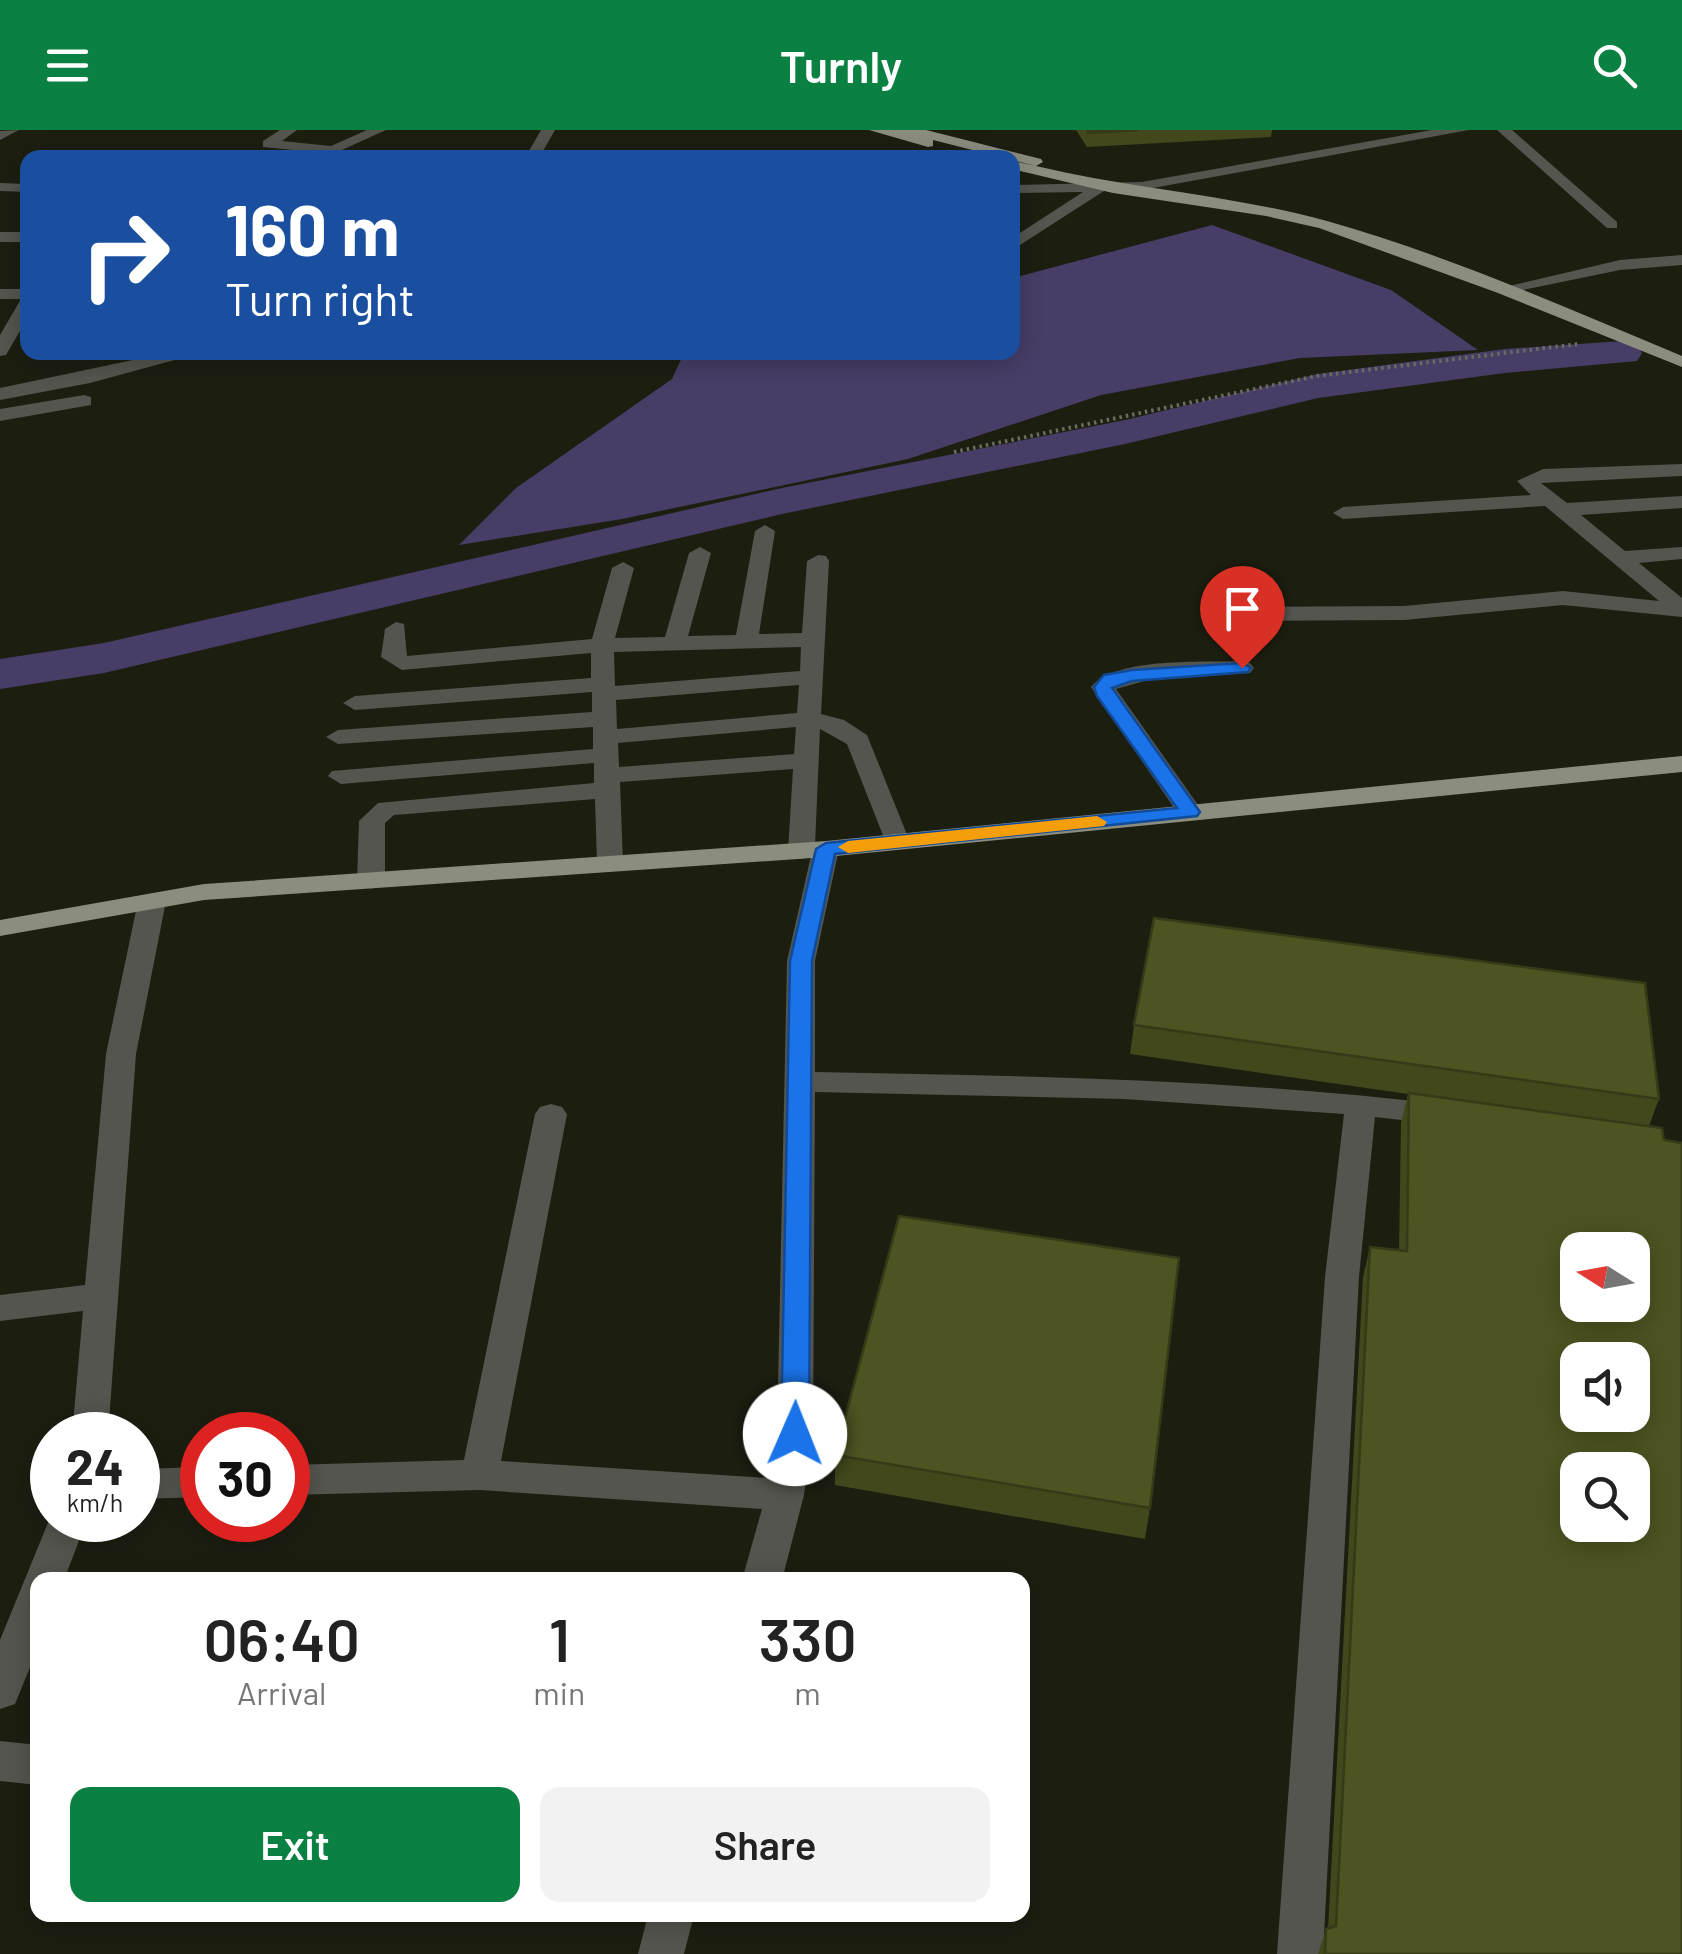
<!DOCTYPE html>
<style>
:root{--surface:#fff;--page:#f2f2f2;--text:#222;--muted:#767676;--accent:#0b8043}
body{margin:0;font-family:Barlow,sans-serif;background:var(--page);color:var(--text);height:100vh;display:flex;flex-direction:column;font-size:38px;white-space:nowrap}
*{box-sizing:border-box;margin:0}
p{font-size:32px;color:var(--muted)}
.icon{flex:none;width:55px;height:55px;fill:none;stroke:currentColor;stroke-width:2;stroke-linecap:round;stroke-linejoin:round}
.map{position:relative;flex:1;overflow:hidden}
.details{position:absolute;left:30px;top:1442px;width:1000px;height:350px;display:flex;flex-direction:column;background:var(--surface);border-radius:20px;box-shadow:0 5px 25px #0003}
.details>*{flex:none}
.hud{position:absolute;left:20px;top:20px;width:1000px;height:210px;border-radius:20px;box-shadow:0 5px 25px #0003;background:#1a4fa0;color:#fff;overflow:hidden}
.needle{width:65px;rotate:281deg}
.buttons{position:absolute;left:1560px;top:1102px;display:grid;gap:20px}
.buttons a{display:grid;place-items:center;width:90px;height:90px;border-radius:20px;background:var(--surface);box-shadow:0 5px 25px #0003;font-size:50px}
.speed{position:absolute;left:30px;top:1282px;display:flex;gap:20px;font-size:50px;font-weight:700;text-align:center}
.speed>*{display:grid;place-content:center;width:130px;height:130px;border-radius:50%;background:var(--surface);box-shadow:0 5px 25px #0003;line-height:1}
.speed small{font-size:25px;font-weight:400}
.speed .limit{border:15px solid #d22;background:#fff;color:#111}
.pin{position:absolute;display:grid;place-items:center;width:85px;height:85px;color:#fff;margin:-102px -42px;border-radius:50% 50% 50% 0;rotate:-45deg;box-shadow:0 0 10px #0007}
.pin .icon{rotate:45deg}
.me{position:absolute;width:110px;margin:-55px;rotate:1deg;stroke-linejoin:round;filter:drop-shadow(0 0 8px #0008)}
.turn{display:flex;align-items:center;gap:35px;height:210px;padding:0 40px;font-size:45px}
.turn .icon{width:130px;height:130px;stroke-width:2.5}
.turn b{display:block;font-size:70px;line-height:85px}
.eta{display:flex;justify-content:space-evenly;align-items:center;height:170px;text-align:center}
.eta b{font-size:60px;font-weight:600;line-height:70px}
.primary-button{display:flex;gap:20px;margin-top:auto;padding:20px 40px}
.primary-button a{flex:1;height:115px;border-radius:20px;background:var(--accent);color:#fff;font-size:40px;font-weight:600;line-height:115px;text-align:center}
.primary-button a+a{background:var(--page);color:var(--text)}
header{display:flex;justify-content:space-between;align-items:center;height:130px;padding:0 40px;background:var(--accent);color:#fff;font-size:45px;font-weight:600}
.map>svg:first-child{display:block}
.water{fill:#473d67}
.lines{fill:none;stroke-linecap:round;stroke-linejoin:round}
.river{fill:#473d67;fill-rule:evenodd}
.path{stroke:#6a6c60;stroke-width:4;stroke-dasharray:2.5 4;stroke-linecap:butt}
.minor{fill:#53554e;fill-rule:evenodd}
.major{fill:#8b8d7f;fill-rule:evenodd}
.wall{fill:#42471c}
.building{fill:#4d5321;stroke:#363a17;stroke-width:2.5;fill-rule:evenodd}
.route{fill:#1a73e8;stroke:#114b97;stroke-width:2.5}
.slow{fill:#f59e0b}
</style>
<header><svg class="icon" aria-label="menu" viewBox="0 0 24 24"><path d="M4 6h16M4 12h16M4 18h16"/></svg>Turnly<svg class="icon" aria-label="search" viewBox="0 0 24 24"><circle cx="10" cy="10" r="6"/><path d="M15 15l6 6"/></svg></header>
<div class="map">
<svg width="1682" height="1824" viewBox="0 0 1682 1824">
<rect width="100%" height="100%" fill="#1c1e10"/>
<!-- water -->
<path class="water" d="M1212 95 1391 160 1478 220 1300 228 1101 265 908 329 622 389 459 415 516 358 672 249 684 223 1012 222 1013 148Z"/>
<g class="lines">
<!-- river -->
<path class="river" d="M1623 211 1637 215 1642 223 1637 231 1505 243 1318 268 1125 314 782 384 104 543 0 559V529L104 513 782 358 1125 290 1318 244 1505 219Z"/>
<!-- path -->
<path class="path" d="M954 322 1317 246 1578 214"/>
<!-- minor -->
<path class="minor" d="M19 0 0 10V1Z
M280 0H297L282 11 331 16 367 0H386L333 24 263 17V11Z
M541 0H555L539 28H525Z
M1432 0H1469L1142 60 1104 61 1012 120V108L1083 62 1012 63V55L1142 52Z
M1497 0H1512L1617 92V98H1607Z
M0 53 28 54V62L0 61Z
M0 102H28V112H0Z
M1682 125V135L1620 140 1504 164 1496 159 1620 130Z
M0 159H28V187L6 225 0 226V205L21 169H0Z
M171 222H204L90 253 0 270V258Z
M84 265 91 267V275L0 291V279Z
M1682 334V346L1541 353 1567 373 1682 366V378L1581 385 1625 421 1682 417V429L1639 433 1682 468V487L1563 475 1404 490 1221 491 1210 484 1221 477 1404 476 1563 461 1659 471 1545 376 1343 389 1333 383 1343 377 1531 365 1517 351 1543 339Z
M765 395 775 401 759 504 802 503 807 431 818 425 826 426 829 431 821 584 844 590 867 605 910 712 897 720 888 718 847 614 820 599 815 716 826 711 839 719 815 831V942C1026 946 1237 949 1446 975L1457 978 1462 985 1457 992 1446 995 1375 987 1359 1147 1323 1824H1277L1325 1147 1344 984 1124 969 815 962 813 1304 804 1365 782 1450H742L762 1379 480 1360 288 1365V1335L464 1330 535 984 540 977 551 974 562 977 567 984 501 1331 769 1348 777 1304 787 831 811 726 801 729 788 721 793 639 620 652 623 734 610 742 597 734 595 669 394 685 385 693V751L371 759 357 751 359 691 378 673 594 653V633L341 654 328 646 332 641 593 619V597L338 614 326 607 338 600 592 582V562L355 580 343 573 355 566 591 548V523L402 540 381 527 385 499 396 492 404 494 407 526 592 509 612 438 623 432 634 438 615 508 665 507 689 423 700 417 711 423 688 506 736 505 755 401ZM801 517 800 541 615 556 614 522ZM799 555 797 583 617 599 616 570ZM796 597 794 624 619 637 618 613Z
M1242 531 1250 533 1254 538 1250 543 1148 550 1116 559 1203 682 1199 688H1181L1091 557C1118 526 1203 533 1242 531Z
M152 763 166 771 136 924 108 1305H72L83 1181 0 1191V1165L85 1155 106 924 138 771Z
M202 1337V1367L138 1369V1339Z
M52 1383V1390H87L64 1450H38V1518L15 1574 0 1579V1510Z
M0 1611 38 1615V1655L0 1651Z
M648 1785H694L684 1824H638Z"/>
<!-- major -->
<path class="major" d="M869 0H926L1041 29 1043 32 1036 36C1132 59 1232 65 1327 91 1448 125 1566 178 1682 226V237L1498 163 1319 98 1266 86 1113 63 1012 39V31L1036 36 933 10V16L928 17Z
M1682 626V642L826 727 204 770 0 806V790L204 754 826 711Z"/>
</g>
<!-- wall -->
<path class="wall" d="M1076 0H1272L1271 7 1087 17Z
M1134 895 1659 969 1649 996 1664 1010 1682 1824H1318L1326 1799H1328L1363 1147 1370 1117 1399 1120 1401 993 1408 964 1130 924Z
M835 1325 1150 1378 1145 1409 835 1355Z"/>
<!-- building -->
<path class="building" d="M1087 0H1138L1088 3Z
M1154 788 1645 853 1659 969 1134 895Z
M1409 963 1662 998 1664 1010 1682 1013V1824H1325L1326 1799 1336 1796 1370 1117 1407 1121ZM1578 1120H1632V1175H1578ZM1578 1230H1632V1285H1578ZM1578 1340H1632V1395H1578Z
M899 1086 1179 1128 1150 1378 835 1325Z"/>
<!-- route -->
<path class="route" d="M1242 533 1251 538 1248 542 1132 551 1112 558 1200 682 1197 686 835 724 812 831 809 1304 805 1312 795 1315 785 1312 781 1304 790 831 816 719 826 713 1177 678 1097 566 1094 557 1104 545 1132 540Z"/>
<!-- slow -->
<path class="slow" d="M1097 686 1107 692 1104 696 848 723 838 717 848 711Z"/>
</svg>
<div class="buttons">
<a><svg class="needle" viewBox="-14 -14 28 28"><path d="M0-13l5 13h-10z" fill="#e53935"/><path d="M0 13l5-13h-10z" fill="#767676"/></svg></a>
<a><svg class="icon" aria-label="sound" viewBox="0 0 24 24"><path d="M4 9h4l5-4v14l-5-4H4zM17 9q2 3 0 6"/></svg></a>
<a><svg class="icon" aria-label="search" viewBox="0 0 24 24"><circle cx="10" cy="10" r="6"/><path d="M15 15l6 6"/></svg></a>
</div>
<div class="speed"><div>24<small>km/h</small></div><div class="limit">30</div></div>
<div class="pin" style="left:1242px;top:538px;background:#d93025"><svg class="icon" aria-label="arrive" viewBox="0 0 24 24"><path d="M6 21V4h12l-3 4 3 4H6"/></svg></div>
<svg class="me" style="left:795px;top:1304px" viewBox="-20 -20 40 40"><circle r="19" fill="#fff"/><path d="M0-13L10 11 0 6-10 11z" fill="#1a73e8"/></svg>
<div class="hud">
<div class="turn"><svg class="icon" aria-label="right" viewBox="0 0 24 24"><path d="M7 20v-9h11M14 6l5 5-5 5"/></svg><div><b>160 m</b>Turn right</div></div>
</div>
<section class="details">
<div class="eta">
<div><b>06:40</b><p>Arrival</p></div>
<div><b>1</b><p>min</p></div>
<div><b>330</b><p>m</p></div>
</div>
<div class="primary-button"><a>Exit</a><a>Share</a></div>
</section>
</div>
